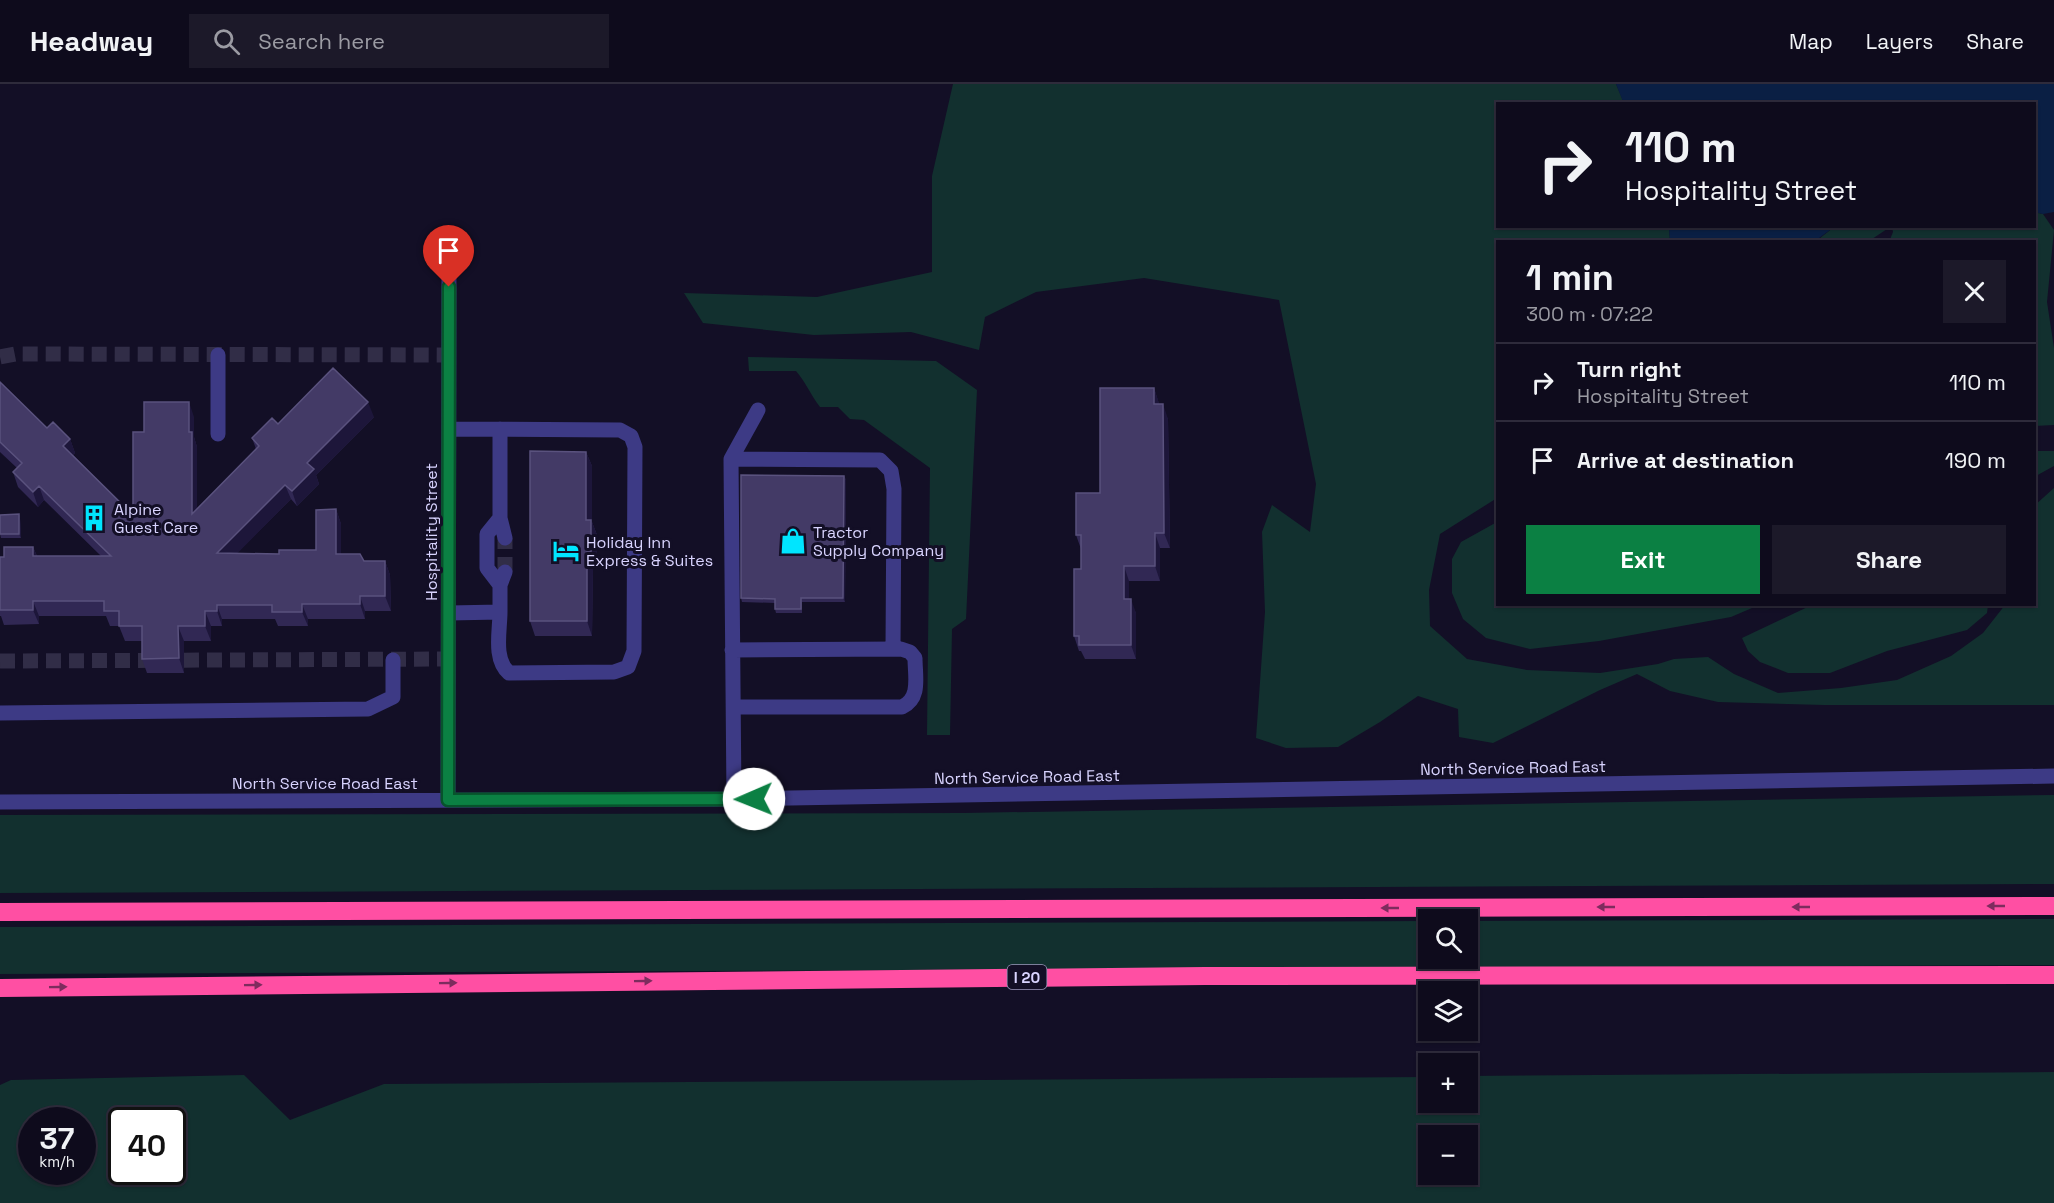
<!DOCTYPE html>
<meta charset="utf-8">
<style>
:root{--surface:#0e0b1c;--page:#1c1929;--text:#f1f3f6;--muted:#9b9ba3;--line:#2e2b3b;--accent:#0b8043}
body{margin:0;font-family:"Space Grotesk",sans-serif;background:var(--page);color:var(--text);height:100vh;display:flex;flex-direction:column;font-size:22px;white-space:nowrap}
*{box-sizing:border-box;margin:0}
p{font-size:20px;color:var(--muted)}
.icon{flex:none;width:33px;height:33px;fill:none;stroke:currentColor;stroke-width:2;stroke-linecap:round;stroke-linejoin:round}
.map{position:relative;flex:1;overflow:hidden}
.drawer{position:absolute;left:1496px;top:156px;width:540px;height:366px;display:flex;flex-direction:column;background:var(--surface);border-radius:0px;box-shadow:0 2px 4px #0004,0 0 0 2px var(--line)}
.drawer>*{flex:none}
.banner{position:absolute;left:1496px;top:18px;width:540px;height:126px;border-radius:0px;box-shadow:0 2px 4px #0004,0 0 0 2px var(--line);background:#0e0b1c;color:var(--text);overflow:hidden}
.tools{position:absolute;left:1418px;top:825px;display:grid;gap:12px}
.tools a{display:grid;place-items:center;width:60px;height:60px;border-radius:0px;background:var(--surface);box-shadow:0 2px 4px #0004,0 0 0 2px var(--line);font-size:30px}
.speed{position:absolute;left:18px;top:1023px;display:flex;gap:12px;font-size:30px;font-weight:700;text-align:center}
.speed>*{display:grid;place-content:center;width:78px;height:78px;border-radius:50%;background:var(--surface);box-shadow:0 2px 4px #0004,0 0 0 2px var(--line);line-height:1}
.speed small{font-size:15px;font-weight:400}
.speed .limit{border:3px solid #111;border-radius:9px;background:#fff;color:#111}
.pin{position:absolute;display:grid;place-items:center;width:51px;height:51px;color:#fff;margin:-62px -26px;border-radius:50% 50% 50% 0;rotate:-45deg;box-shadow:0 0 6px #0007}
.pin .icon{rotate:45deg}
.me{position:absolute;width:66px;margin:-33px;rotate:269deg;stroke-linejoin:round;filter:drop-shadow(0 0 4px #0008)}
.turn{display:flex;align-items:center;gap:21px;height:126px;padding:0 30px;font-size:27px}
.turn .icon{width:78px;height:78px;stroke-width:2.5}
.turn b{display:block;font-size:42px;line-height:51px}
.round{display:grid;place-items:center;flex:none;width:63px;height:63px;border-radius:0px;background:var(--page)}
.summary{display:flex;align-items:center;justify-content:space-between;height:102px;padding:0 30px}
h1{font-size:36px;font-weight:700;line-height:45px}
.cta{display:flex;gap:12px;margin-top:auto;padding:12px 30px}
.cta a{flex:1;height:69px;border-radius:0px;background:var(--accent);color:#fff;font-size:24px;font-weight:700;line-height:69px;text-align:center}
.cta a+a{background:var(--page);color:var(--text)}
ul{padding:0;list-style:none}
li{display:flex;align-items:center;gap:18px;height:78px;padding:0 30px;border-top:2px solid var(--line)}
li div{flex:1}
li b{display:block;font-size:22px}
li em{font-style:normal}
header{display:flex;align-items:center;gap:36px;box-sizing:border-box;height:84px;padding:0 30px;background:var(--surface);border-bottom:2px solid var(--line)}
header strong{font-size:28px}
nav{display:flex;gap:33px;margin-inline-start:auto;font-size:21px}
.search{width:420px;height:54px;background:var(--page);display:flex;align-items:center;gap:15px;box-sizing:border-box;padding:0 21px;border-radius:0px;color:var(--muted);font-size:22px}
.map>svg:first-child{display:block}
.green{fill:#12302f;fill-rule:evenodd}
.water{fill:#0a1f44}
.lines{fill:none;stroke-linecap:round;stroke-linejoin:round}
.minor-tunnel{stroke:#312d47;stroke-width:15;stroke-dasharray:15 8;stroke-linecap:butt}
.minor{stroke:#3d3a85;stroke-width:15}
.highway{stroke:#ff4fa3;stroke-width:18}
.wall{fill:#312854}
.shaded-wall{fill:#1d163a}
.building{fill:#433a66;stroke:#5a527e;stroke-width:1.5}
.oneway{fill:#7d2c5e}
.route-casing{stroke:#07532c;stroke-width:15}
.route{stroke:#0b8043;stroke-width:10}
.labels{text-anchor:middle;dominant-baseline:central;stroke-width:6;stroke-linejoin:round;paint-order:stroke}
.shield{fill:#130f26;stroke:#9e99be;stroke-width:1.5}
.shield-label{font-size:15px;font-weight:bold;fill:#d9d4ff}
.poi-label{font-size:16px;fill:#d9d4ff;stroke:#130f26;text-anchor:start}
.street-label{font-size:16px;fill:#d9d4ff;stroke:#130f26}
</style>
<header>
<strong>Headway</strong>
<div class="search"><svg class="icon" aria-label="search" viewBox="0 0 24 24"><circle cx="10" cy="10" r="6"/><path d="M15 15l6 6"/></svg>Search here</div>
<nav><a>Map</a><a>Layers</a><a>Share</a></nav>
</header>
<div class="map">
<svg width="2054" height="1119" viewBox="0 0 2054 1119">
<rect width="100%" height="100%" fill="#130f26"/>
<!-- green -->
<path class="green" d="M953 0H1616L1624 19 1497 20V142L1669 143 1670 157 1497 158V414L1440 450 1429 506 1430 542 1467 575 1527 586 1600 589 1658 580 1674 575 1708 573 1734 590 1778 609 1841 604 1897 596 1951 572 1983 549 2005 521 2034 520V422L2054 404V621H1824L1718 618 1670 607 1637 590 1600 606 1493 659 1459 653 1458 625 1418 612 1380 638 1338 663 1286 664 1256 654 1265 528 1262 448 1272 421 1310 448 1316 400 1279 216 1144 194 1036 208 985 233 979 266 911 248 814 251 703 239 684 209 817 213 932 188V92Z
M2034 128 2043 130 2054 146 2047 218 2054 264V341L2034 342V158H1889L1893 148 1892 143 2034 142Z
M1834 143H1890L1869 157 1815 158Z
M748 273 936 277 977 306 966 535 952 545 950 651H927L930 384 864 336 850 335 838 323H820C810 310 807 300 796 287H749Z
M2034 367H2054V382L2034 393Z
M1497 438V520L1759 521 1731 533 1599 557 1530 565 1486 554 1463 535 1452 509V475L1461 458Z
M1814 520H1988V521L1987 529 1967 546 1887 567 1830 589H1788L1760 578 1748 567 1742 554Z
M2054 711V800L0 809V731L964 729Z
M2054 835V881L0 890V843L1428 837V874H1467V837Z
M2054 988V1119H0V1001L11 996 244 991 290 1036 384 1000 1428 993V1018H1467V992ZM32 1036H82V1088H32ZM172 1036V1088H122V1036ZM1428 1052H1467V1090H1428Z"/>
<!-- water -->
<path class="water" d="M1616 0H2054V128L2043 130 2034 128V20H1624Z
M1669 143V142L1834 143 1815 157H1670Z"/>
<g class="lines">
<!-- minor-tunnel -->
<path class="minor-tunnel" d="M0 273 15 270 450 271
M505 488V454
M0 577 449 575"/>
<!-- minor -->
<path class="minor" d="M500 345V434L505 454
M218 350V271
M731 375 880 376 891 387 894 405 893 565
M500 434 487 450V484L500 501
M500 528V501L505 488
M449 529 500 528C500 547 493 575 509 589L614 588 628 583 634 567 635 363 631 352 620 346 449 345
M732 566 901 565 910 568 915 574C915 593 921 614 902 623H734
M0 629 368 625 393 613V576
M734 715 731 375 758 326
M448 716 449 180
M0 718 734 715 2054 692"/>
<!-- highway -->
<path class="highway" d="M0 828 2054 822
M0 904 1205 892 2054 891"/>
</g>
<!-- wall -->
<path class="wall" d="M0 298 47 344 70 355 75 369 73 371 133 431 144 348 194 333V353L197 363V425L256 365 252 354 278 340 374 333 316 391 319 400 297 422 291 415 237 469 279 470 316 466 336 425 341 440V470L364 477H385L390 491 391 527H365V535H308V542H278L275 535H222V542H211V557H184V589H147L142 575V557H125L119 542H110L106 532H39V540L4 541 1 532H0V473H4L33 463 37 472H101L44 416 38 423 18 403 13 388 17 384 0 368Z
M1154 304 1159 320 1168 335 1170 464H1160V497H1129V515L1136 529V575H1085L1081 567H1079L1074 552 1081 485V465L1076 451 1100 409Z
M586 368 592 382V438L597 451V483H593L592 552H535L530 537Z
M844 392 846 396 845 518H802V529H776L775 525V519L742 518 741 514Z
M19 430 20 434 21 454H1L0 450Z"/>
<!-- shaded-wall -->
<path class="shaded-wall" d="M1154 304 1159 319V335L1154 320Z
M189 318 194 333V353L197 363V444L192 430 189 348Z
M368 318 374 333 316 391 319 400 297 422 292 407 307 379Z
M1163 320 1168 335 1170 464 1164 449Z
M70 355 75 369 68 376 63 362Z
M586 368 592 382V438L597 451V483L591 468 586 436Z
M844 392 846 396 845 518 843 514Z
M285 401 291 415 223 484 217 469Z
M39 402 44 416 38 423 33 408Z
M336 425 341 440V484L336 470Z
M19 430 20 434 21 454 19 450Z
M1155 449 1160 464V497L1155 482Z
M33 463 39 477 33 472Z
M587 468 593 483 592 552 587 537Z
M385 477 390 491 391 527 385 512Z
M1124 482 1129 497V529L1124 515Z
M360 512 365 527V535L360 520Z
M1131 515 1136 529V575L1131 561Z
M33 517 39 532V540L33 526Z
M302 520 308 535V542L302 528Z
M217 521 222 535V542L217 527Z
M205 527 211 542V557L205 542Z
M178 542 184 557V589L179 574Z"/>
<!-- building -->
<path class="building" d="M333 284 368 318 307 379 314 385 292 407 285 401 217 469 279 470V466H316V426L336 425V470H360L364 477H385V512H360V520H302V528H272V521H217V527H205V542H178L179 574 142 575V542H119V527H104V517H33V526H0V473H4V463H33V472H111L39 402 33 408 13 388 22 379 0 358V298L47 344 53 338 70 355 63 362 133 431V348H144V318H189V348H192V430L259 362 252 354 272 334 278 340Z
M1100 304H1154V320H1163L1164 449H1155V482H1124V515H1131V561H1079V552H1074V485H1081V451H1076V409H1100Z
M530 367 586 368V436H591V468H587V537H530Z
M741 391 844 392 843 514H801V525H775V515L741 514Z
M19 430V450H0V431Z"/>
<!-- one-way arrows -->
<defs><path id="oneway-solid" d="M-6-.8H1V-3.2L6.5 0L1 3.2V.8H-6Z" transform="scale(1.5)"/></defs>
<g class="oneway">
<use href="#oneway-solid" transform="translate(1996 822) rotate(180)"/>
<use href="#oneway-solid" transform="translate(1606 823) rotate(180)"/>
<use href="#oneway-solid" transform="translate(1801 823) rotate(180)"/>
<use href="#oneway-solid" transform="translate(1390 824) rotate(180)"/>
<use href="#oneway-solid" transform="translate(643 897) rotate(-1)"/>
<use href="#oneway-solid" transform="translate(448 899) rotate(-1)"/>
<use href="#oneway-solid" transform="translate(253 901) rotate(-1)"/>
<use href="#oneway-solid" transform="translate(58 903) rotate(-1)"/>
</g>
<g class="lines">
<!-- route casing -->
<g class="route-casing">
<path id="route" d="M449 203 448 716 754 715"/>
</g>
<!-- route -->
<use href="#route" class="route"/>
</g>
<!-- icons -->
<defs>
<g id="building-bare" transform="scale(2.07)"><path d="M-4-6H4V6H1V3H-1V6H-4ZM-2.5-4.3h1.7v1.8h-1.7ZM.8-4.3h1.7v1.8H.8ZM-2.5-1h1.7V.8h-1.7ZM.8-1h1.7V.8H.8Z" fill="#00e5ff" stroke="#130f26" stroke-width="2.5" paint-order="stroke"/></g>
<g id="shop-bare" transform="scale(2.07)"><path d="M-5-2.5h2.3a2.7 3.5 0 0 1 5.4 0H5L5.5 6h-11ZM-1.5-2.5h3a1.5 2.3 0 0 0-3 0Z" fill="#00e5ff" stroke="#130f26" stroke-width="2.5" paint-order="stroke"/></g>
<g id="hotel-bare" transform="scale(2.07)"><path d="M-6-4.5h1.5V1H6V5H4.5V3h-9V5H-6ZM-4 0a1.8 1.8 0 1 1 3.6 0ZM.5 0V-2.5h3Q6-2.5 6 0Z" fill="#00e5ff" stroke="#130f26" stroke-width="2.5" paint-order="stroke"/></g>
</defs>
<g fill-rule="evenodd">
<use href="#building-bare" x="94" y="434"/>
<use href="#shop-bare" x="793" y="457"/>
<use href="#hotel-bare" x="566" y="467"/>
</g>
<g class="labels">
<!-- shield labels -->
<rect class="shield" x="1007.5" y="881" width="39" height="24" rx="4.5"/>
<g class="shield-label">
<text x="1027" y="893">I 20</text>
</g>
<!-- poi labels -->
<g class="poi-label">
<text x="114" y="425">Alpine<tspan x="114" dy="18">Guest Care</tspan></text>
<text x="813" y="448">Tractor<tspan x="813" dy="18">Supply Company</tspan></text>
<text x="586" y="458">Holiday Inn<tspan x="586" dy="18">Express &amp; Suites</tspan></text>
</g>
<!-- street labels -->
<g class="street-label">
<text transform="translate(431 448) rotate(-90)">Hospitality Street</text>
<text transform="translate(1513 684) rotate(-1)">North Service Road East</text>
<text transform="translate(1027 693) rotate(-1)">North Service Road East</text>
<text x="325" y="699">North Service Road East</text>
</g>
</g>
</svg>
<div class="tools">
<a><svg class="icon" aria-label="search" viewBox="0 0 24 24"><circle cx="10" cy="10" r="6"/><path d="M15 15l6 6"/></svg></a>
<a><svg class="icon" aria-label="layers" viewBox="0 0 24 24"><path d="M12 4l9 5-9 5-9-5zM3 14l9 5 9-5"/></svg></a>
<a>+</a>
<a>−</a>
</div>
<div class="speed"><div>37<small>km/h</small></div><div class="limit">40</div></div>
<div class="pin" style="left:449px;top:203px;background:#d93025"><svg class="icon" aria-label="arrive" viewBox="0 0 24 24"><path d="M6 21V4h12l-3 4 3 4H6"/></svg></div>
<svg class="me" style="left:754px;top:715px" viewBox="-20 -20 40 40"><circle r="19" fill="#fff"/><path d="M0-13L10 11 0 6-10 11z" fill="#0b8043"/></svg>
<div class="banner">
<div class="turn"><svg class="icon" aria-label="right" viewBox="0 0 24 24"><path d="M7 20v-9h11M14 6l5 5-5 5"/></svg><div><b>110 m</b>Hospitality Street</div></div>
</div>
<section class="drawer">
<div class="summary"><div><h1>1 min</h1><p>300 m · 07:22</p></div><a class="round"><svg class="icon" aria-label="close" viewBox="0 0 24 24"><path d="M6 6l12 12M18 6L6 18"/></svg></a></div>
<ul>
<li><svg class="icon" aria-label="right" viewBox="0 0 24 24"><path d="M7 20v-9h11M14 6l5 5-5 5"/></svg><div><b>Turn right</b><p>Hospitality Street</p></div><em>110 m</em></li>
<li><svg class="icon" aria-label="arrive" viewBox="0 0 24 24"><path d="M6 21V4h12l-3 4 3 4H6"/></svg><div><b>Arrive at destination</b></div><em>190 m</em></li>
</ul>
<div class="cta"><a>Exit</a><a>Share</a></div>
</section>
</div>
